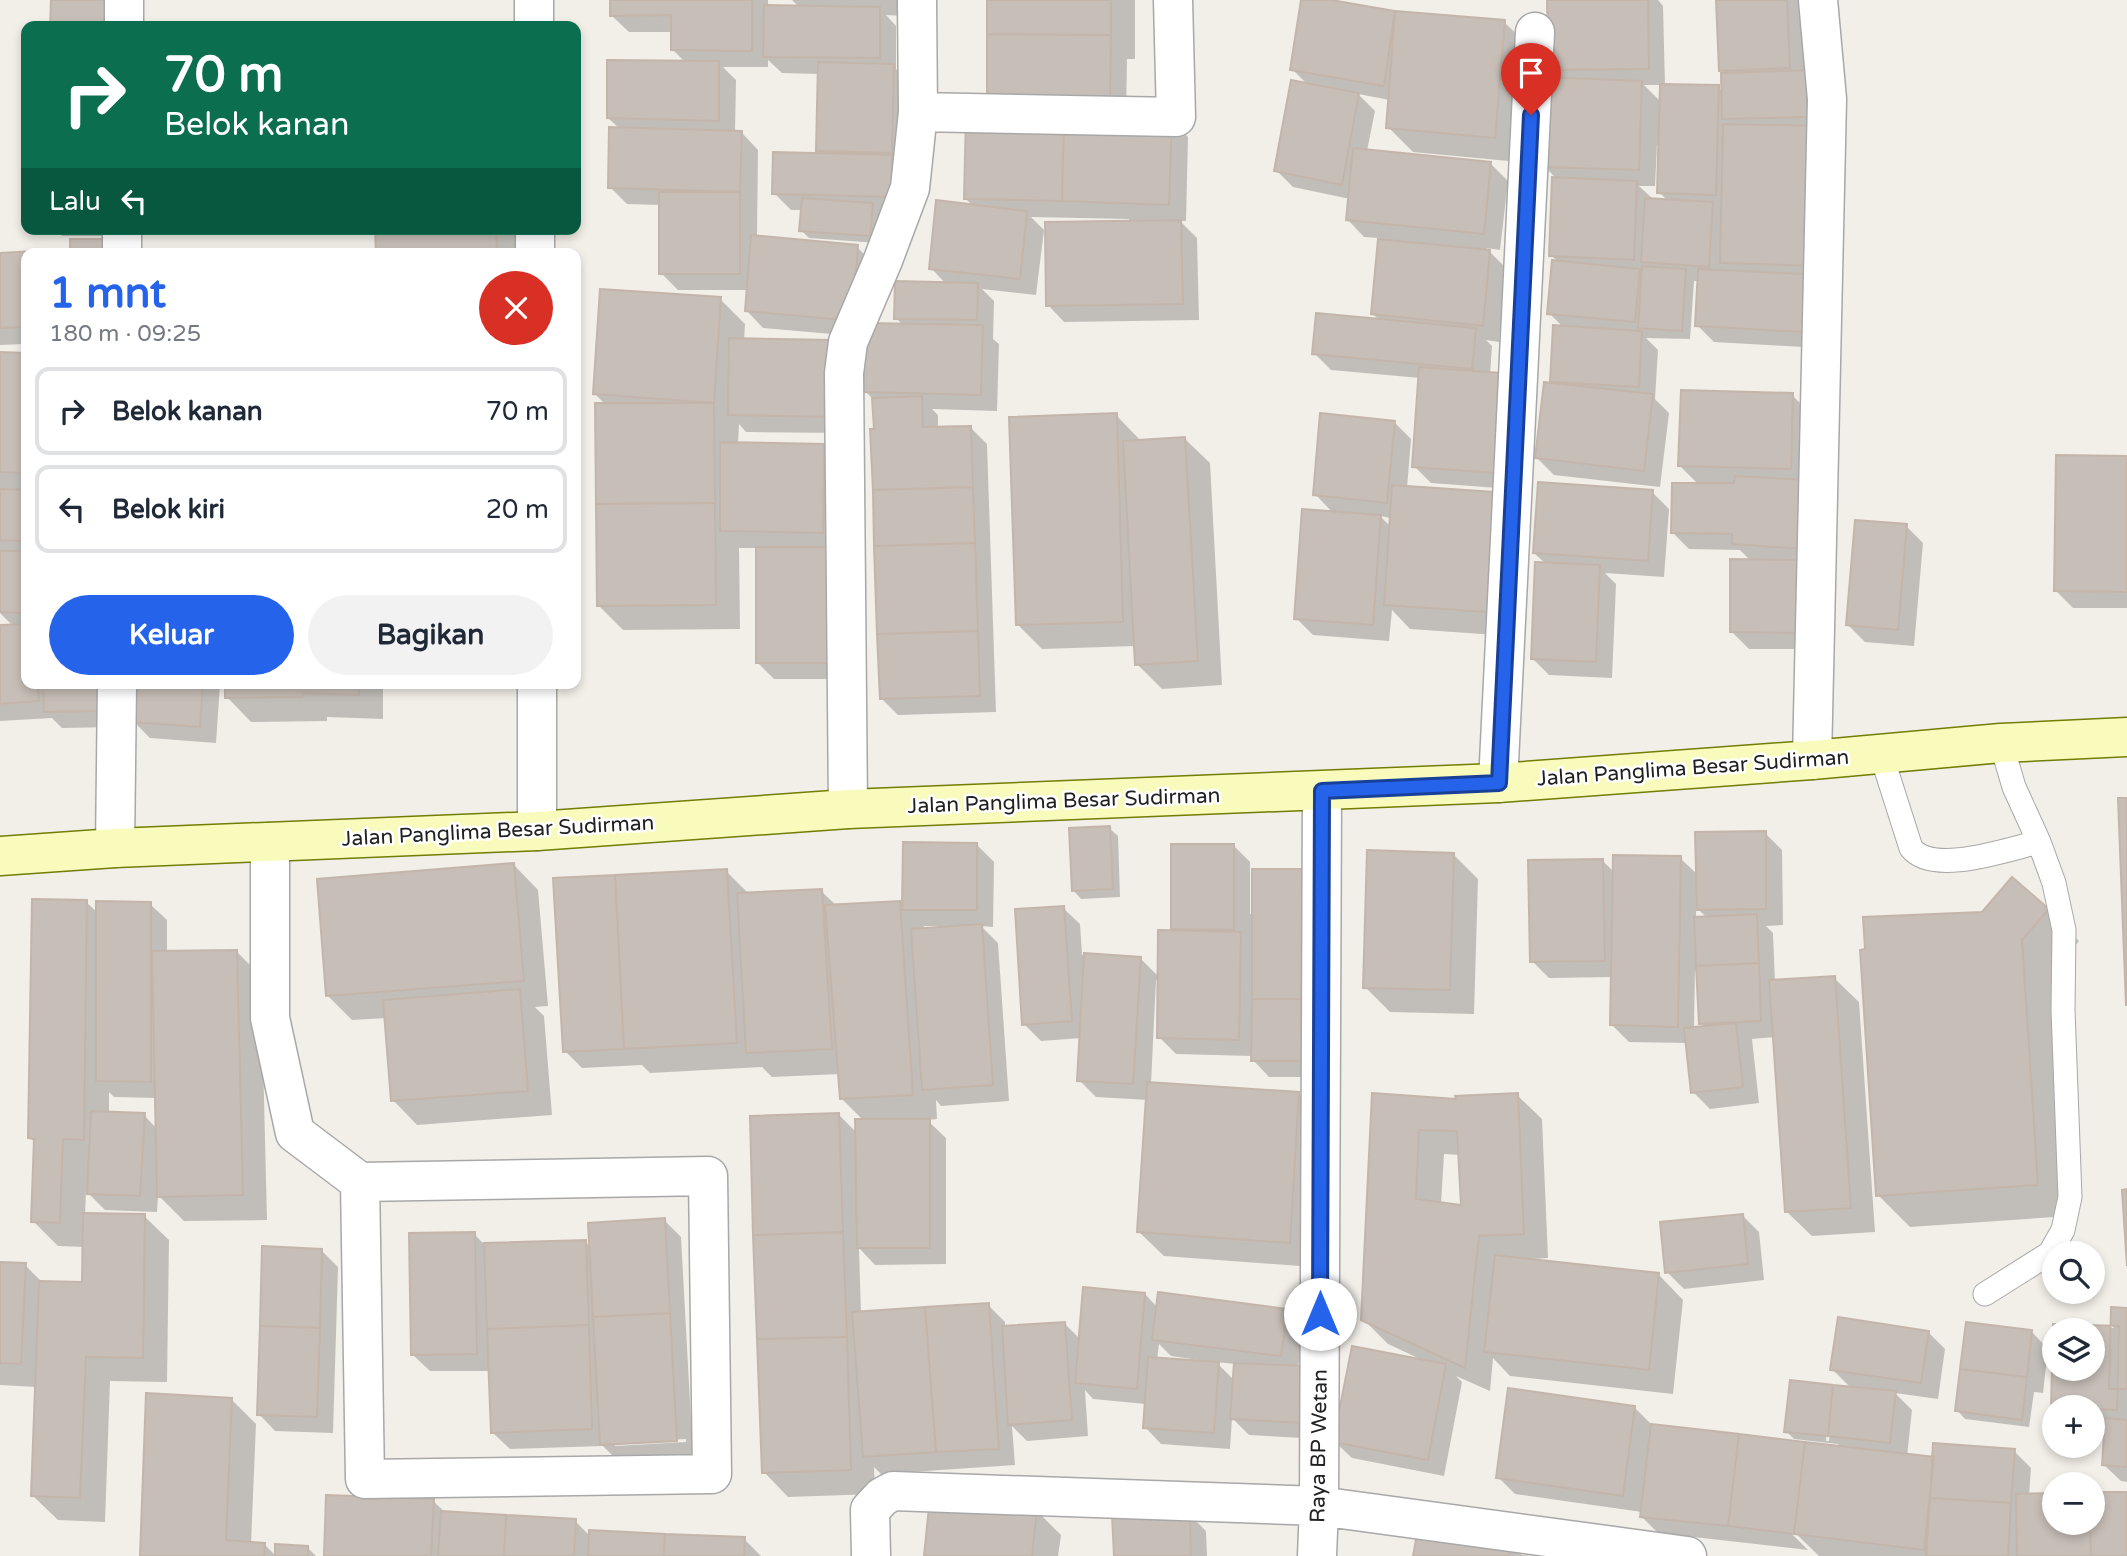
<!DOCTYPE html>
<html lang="id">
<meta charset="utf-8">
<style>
:root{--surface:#fff;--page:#f2f2f3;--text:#1f2937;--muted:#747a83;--line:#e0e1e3;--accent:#2563eb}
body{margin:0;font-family:"Varela Round",sans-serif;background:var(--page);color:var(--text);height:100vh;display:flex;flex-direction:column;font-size:26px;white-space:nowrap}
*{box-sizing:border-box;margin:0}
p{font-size:23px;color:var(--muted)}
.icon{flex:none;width:38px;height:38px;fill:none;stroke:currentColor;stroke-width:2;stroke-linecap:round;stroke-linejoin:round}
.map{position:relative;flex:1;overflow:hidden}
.panel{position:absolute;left:21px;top:248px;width:560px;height:441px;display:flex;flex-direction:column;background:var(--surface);border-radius:14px;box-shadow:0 4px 10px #0003}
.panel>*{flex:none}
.hud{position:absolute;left:21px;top:21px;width:560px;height:214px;border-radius:14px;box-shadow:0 4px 10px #0003;background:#0b6e4f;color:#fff;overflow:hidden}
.buttons{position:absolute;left:2042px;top:1241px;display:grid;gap:14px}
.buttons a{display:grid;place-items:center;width:63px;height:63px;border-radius:50%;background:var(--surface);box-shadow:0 4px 10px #0003;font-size:35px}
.pin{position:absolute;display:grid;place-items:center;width:60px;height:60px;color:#fff;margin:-72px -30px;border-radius:50% 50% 50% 0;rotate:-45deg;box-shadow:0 0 7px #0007}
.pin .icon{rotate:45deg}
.me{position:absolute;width:77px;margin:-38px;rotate:0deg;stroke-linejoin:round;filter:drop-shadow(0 0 5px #0008)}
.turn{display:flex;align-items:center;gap:24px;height:147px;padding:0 28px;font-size:32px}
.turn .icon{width:91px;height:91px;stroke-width:2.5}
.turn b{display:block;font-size:49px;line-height:60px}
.then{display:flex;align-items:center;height:66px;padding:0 28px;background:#0003;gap:14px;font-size:26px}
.round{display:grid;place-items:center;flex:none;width:74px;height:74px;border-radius:37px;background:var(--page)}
.overview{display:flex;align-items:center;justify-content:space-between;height:119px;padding:0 28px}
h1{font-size:42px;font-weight:700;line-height:52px;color:var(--accent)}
.action{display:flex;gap:14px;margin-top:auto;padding:14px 28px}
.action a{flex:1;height:80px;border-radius:42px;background:var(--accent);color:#fff;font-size:28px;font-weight:700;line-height:80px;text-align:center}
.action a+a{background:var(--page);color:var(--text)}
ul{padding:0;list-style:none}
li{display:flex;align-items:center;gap:21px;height:88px;margin:0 14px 10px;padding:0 14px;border:4px solid var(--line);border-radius:14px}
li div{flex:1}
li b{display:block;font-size:26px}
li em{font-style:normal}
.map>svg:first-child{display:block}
.shadow{fill:#0003;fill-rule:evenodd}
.building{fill:#c7beb7;stroke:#c4b5aa;stroke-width:2;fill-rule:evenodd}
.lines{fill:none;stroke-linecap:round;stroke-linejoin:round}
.service-casing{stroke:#a8a8a8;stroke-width:25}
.minor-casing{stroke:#a8a8a8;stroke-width:41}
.secondary-casing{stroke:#727d03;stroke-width:41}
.service{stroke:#fff;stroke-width:23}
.minor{stroke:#fff;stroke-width:38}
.secondary{stroke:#f9fbbd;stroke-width:38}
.route-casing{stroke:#184099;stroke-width:18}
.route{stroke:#2563eb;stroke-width:12}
.labels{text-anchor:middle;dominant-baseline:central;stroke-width:5;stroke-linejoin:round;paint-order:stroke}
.street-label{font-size:21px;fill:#212121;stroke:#fff}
</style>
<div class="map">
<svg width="2127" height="1556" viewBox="0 0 2127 1556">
<rect width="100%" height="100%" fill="#f2eee8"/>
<!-- shadow -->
<path class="shadow" d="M612 0H768V7L800 8 792 0H907L906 16 886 15 896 26V69L910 83 907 213 880 212 878 243 809 238 801 230 803 210H791L774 193 823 155 818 151 820 74 782 73 768 60V67H723L736 80 735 133H742L758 150 757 237 857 247 874 264 869 325H903L896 318 946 284 931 268 973 206 966 199 995 116 989 0H1135V59H1127L1126 119 1171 120 1188 137 1186 221H1180L1197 238 1199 320 1064 322 1048 305 1129 222V219L1031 217 1044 230 1036 295 982 289 994 301 993 339 999 344 997 411 932 409 938 415V428L970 427 987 444 996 712 898 715 881 698 876 431 874 400 865 391 866 337 763 328 747 311 748 290H678L661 273V205L627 204 610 187 620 129 608 118 685 62 673 50V32H629L612 16Z
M1302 0H1320L1397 13 1504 22 1529 46 1519 162 1413 152 1388 127 1390 100 1358 94 1375 111 1367 151 1491 164 1508 181 1500 250 1486 248 1506 268 1499 342 1486 340 1492 346 1490 374 1511 489 1431 483 1414 466 1420 378 1331 370 1314 353 1380 321 1373 314 1379 238 1364 237 1348 220 1350 199 1293 187 1276 170 1308 85 1292 69Z
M1548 0H1658L1663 6 1665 86 1718 87 1723 92 1725 74 1721 70 1718 0H1801L1824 130 1846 153 1842 290 1818 289 1820 348 1714 342 1697 325 1699 281H1694L1690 339 1646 338 1658 350 1655 399 1669 413 1660 487 1554 475 1537 458 1556 385 1552 381 1564 328 1549 313 1558 262 1551 255 1557 179 1544 166 1559 79 1550 69ZM1644 85H1662L1661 102ZM1657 145H1660L1659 192 1668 201 1654 200 1639 186H1655Z
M56 229H125V236H62Z
M376 229H519L520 254H377Z
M50 252 52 254H26V344L0 345V254Z
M720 299 745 324 744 340 849 433 746 432 739 424 738 444 824 445 841 462 847 679H774L758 663 757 548H739L740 629 623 630 598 605 605 404 595 394Z
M0 354 26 355V684H116V727L62 728 52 718 0 721V627L13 626 0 613Z
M1792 395 1809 412 1817 649H1749L1732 632 1751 561 1740 550 1689 549 1672 532 1699 485 1680 466Z
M1116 415 1141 441 1185 439 1210 463 1222 685 1162 689 1137 664 1136 646 1042 649 1017 624Z
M1395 423 1411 439 1407 488 1494 494 1511 636 1410 629 1392 610 1389 641 1313 635 1296 618 1333 513 1315 494ZM1380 516 1391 518V527Z
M2127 458V608H2073L2056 591Z
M1652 492 1669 509 1664 577 1605 573 1616 584 1612 678 1549 675 1532 658 1547 565 1534 553Z
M1906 526 1923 543 1914 646 1865 642 1848 625Z
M136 684H220L216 743 150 738 133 721Z
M226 684H383V719L327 717V721L251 722 227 697Z
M1109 828 1118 836 1120 897 1081 899 1073 890Z
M1765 833 1782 850 1783 925 1766 926 1773 933 1775 982 1834 978 1859 1002 1875 1232 1812 1236 1787 1212 1775 1037 1752 1039 1759 1103 1710 1109 1693 1092 1688 1043 1629 1042 1612 1025 1613 977 1549 978 1532 961 1602 860 1615 873 1680 858 1698 875ZM1696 907 1707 918H1696ZM1695 970H1698L1701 1023 1705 1028 1694 1029Z
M977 845 994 862 993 927 981 926 998 943 1009 1101 941 1106 936 1100 937 1119 927 1120 946 1138V1264L875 1265 859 1248 861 1313 988 1305 1005 1322V1328L1065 1324 1080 1339 1145 1294 1158 1308 1287 1310 1304 1327 1298 1368 1320 1439 1249 1435 1232 1418 1230 1449 1161 1444 1145 1427 1146 1404 1093 1399 1085 1390 1088 1436 1027 1441 1012 1426 1015 1465 881 1474 874 1467 875 1494 788 1497 764 1472 838 1114 857 1133 864 1121 841 1098 840 1074 772 1077 762 1067 650 1073 642 1065 582 1068 565 1051 726 871 750 895 821 891 837 906 899 902 904 908ZM924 926H938V929L924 930ZM1159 1344 1171 1356 1199 1360V1363L1157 1360ZM1216 1362 1235 1364 1234 1380Z
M1233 845 1250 862V914H1254L1320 1077H1269L1253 1060V1056L1176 1054 1159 1037V980H1156L1151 1084 1299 1094 1323 1119 1314 1267 1164 1256 1139 1232 1148 1100 1096 1097 1079 1080 1081 1038 1041 1041 1024 1024 1063 908 1080 924 1082 955 1140 958 1160 978 1173 932 1172 846Z
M1453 854 1478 879 1474 1014 1390 1012 1365 987Z
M514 865 538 890 548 1006 535 1007 544 1016 552 1115 417 1125 393 1100 387 1018 352 1020 328 996Z
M86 902 98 913 150 904 167 920V952H237L261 976 267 1220 184 1221 158 1195 157 1212 105 1210 86 1191 85 1215 144 1216 169 1240 167 1382 110 1381 105 1522 58 1520 33 1496 37 1387 0 1385V1264L25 1265 43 1283 83 1284 84 1247 58 1246 33 1221 35 1143 30 1137ZM109 1092 114 1097 157 1098V1129L144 1115 109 1114Z
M2047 910 2079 941 2053 973 2069 1216 1910 1227 1878 1195 1862 951Z
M1374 1094 1458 1101 1517 1095 1542 1119 1548 1258 1532 1259V1261L1659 1275 1683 1300 1673 1394 1510 1376 1493 1358 1490 1391 1456 1376 1462 1382 1444 1476 1352 1458 1335 1442 1420 1359 1388 1344 1363 1319ZM1444 1154 1460 1155 1462 1207 1441 1204Z
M1742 1215 1759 1232 1764 1280 1684 1289 1667 1272Z
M664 1220 681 1237 693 1457 618 1461 603 1446 510 1449 493 1433 491 1371H430L413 1355 474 1234 485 1245 585 1241 591 1248ZM686 1439V1442L615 1446V1443Z
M321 1250 338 1267 333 1433 275 1431 259 1414Z
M2127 1309V1482L2121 1481 2104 1465 2107 1425H2093V1407H2054V1409L2052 1407 2055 1326 2113 1328ZM2054 1330H2093V1368H2054Z
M2032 1332 2048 1349 2043 1393 2034 1392 2029 1427 1965 1419 1957 1410Z
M1929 1333 1945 1349 1938 1399 1895 1393 1912 1410 1907 1456 1934 1459 2014 1451 2031 1468 2029 1496 2054 1495V1522H2093V1494H2127V1556H1819L1789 1527 1787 1529 1808 1550 1658 1533 1641 1516 1642 1512 1515 1494 1498 1477 1634 1407 1651 1424 1842 1448 1838 1444 1794 1439 1786 1431 1831 1386 1826 1441H1829L1835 1386 1851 1388 1832 1369Z
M231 1399 256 1424 251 1544H264L276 1556H141Z
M433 1501 446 1513 575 1521 590 1536 744 1539 761 1556H325Z
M1036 1510 1061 1535 1058 1556H926Z
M1189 1514 1206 1531 1207 1556H1116Z
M1511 1543 1522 1555 1534 1556H1414Z
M307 1547 316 1556H277Z"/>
<!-- building -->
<path class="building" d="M51 0H107L106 26H50Z
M610 0H752V51L671 50V15L610 16Z
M987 0H1111V35L987 34Z
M1301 0H1331L1395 11 1384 86 1290 70Z
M1547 0H1648L1649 69 1548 70Z
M1716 0H1787L1790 68 1719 71Z
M764 5 880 7V58L763 57Z
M1395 11 1505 20 1495 138 1386 128Z
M987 34 1111 35 1110 112 987 111Z
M607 60 719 61V121L607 118Z
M818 62 894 64 892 153 816 151Z
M1806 70 1808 117 1722 119 1721 73Z
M1545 77 1642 81 1639 170 1542 167Z
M1291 80 1359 93 1342 185 1274 171Z
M1660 84 1719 85 1716 195 1657 193Z
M966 114 1064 116 1062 201 964 199Z
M1064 116 1172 119 1169 205 1062 201Z
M1723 124 1822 126 1818 266 1720 263Z
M609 127 742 131 740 192 608 188Z
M1353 148 1491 162 1484 234 1346 220Z
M773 152 892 155 891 197 772 194Z
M1552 177 1637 181 1634 260 1549 256Z
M659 192H740V274H659Z
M802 198 873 203 870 236 799 231Z
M1645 198 1713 202 1709 267 1641 262Z
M936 200 1027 211 1020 279 929 269Z
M1181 220 1183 304 1046 306 1045 222Z
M375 229H496L497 254H376Z
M751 235 858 245 852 321 745 311Z
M70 239H111V254H70Z
M1378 239 1490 250 1483 326 1371 314Z
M51 250V254H26V327L0 328V253Z
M1552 260 1640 269 1635 322 1547 314Z
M1642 266 1686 269 1682 331 1638 328Z
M1698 269 1806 274 1804 332 1695 326Z
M895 281 978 283 977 320 894 319Z
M600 289 721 297 714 403 593 394Z
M1316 313 1476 328 1472 369 1312 354Z
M864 323 983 325 981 395 863 392Z
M1553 325 1642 331 1639 387 1550 382Z
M729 338 833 340V417L728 415Z
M0 352 26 353V473L0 472Z
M1419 367 1501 373 1495 473 1412 467Z
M1544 382 1653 394 1644 471 1535 458Z
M1681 390 1793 393 1791 469 1678 466Z
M922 396 923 427 971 426 973 487 873 490 870 429H874L872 398Z
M595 403H714L715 503 596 504Z
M1117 413 1123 622 1016 625 1009 417Z
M1320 413 1395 421 1387 503 1313 495Z
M1185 437 1198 661 1135 665 1123 441Z
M720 442 824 444 823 533 720 531Z
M2056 455 2127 456V592L2054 591Z
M1735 476 1808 480 1804 549 1732 544V534L1671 533 1672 483H1734Z
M1538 482 1653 490 1648 561 1533 553Z
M1392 485 1494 492 1487 612 1384 605Z
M973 487 975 543 874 546 873 490Z
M0 489 26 490V541L0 540Z
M715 503 716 605 597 606 596 504Z
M1302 509 1381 515 1373 625 1294 619Z
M1855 520 1907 524 1898 630 1846 625Z
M975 543 978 631 877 634 874 546Z
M756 547H831V663H756Z
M0 551H26V613L0 612Z
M1730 559 1802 560 1801 633 1730 632Z
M1535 562 1600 565 1596 662 1531 659Z
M26 624V684H38L39 701 0 704V625Z
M978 631 980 696 880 699 877 634Z
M43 684H100V711L44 712Z
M134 684H203L200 727 131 722Z
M225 684H359V695L303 693 302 697 225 698Z
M2118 798H2127V1005H2126Z
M1110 826 1113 889 1072 891 1069 828Z
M1766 831V909L1697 910 1695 832Z
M903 842 977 843V910H902Z
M1171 844H1234V930L1171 929Z
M1367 850 1454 853 1450 990 1363 988Z
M1613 855 1681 856 1678 1027 1610 1025Z
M1603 859 1605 961 1530 962 1528 860Z
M514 863 524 981 326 996 317 879Z
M727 869 737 1043 624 1049 615 875Z
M1252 869H1306L1305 999H1252Z
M615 875 624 1049 563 1052 553 878Z
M2012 877 2049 909 2022 940 2038 1185 1876 1196 1860 950 1865 949 1863 917 1982 912Z
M822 889 832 1049 746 1053 737 893Z
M32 899 87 900 84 1140 63 1139 60 1223 31 1222 34 1139 28 1138Z
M96 901 151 902V1082L96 1081Z
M900 901 913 1095 840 1099 825 905Z
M1064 906 1072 1021 1022 1025 1015 909Z
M1757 914 1759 963 1696 966 1694 917Z
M982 924 993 1085 922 1090 911 929Z
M1158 930 1241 932 1239 1040 1157 1038Z
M237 950 243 1195 157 1197 152 951Z
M1084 953 1141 957 1133 1084 1077 1081Z
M1759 963 1761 1021 1699 1024 1696 966Z
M1835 976 1851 1208 1785 1212 1769 980Z
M520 989 528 1091 391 1101 383 1000Z
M1252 999H1305L1304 1061H1251Z
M1736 1023 1743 1087 1691 1093 1684 1028Z
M1147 1082 1299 1092 1290 1243 1137 1232Z
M1372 1093 1456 1099 1455 1096 1518 1093 1524 1234 1479 1236 1465 1368 1361 1320ZM1419 1130 1457 1131 1461 1205 1416 1199Z
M91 1111 145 1113 140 1196 87 1194Z
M839 1113 843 1232 753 1235 750 1116Z
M855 1119H930V1248H857Z
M2127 1189V1266L2122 1190Z
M83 1213 145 1214 143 1358 86 1357 80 1498 31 1496 39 1281 82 1282Z
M1743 1214 1748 1264 1665 1273 1660 1222Z
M665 1218 670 1313 593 1317 588 1223Z
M475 1232 477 1354 411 1355 409 1233Z
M843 1232 847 1337 757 1339 753 1235Z
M586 1240 589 1325 487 1329 484 1243Z
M262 1246 322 1249 320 1328 260 1326Z
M1495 1255 1659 1273 1649 1370 1484 1352Z
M0 1262 26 1263 21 1364 0 1363Z
M1083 1287 1145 1293 1137 1389 1075 1383Z
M1158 1292 1288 1309 1281 1356 1152 1340Z
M989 1303 999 1449 936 1452 925 1307Z
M925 1307 936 1452 863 1457 852 1312Z
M2111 1307 2127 1308V1389H2109Z
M670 1313 677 1441 600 1445 593 1317Z
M1838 1317 1929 1331 1921 1383 1830 1370Z
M1065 1322 1072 1420 1008 1425 1002 1326Z
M1966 1322 2032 1330 2027 1377 1960 1369Z
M2053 1324 2119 1326 2117 1410 2093 1409V1407L2051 1408ZM2054 1330H2093V1368H2054Z
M589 1325 592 1429 491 1433 487 1329Z
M260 1326 320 1328 317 1417 257 1415Z
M847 1337 851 1470 762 1473 757 1339Z
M1352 1346 1446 1364 1428 1460 1333 1442Z
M1148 1357 1219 1362 1214 1433 1143 1428Z
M1234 1363 1307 1366 1304 1423 1230 1419Z
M1960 1369 2027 1377 2022 1420 1955 1411Z
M1790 1380 1833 1385 1828 1436 1784 1432Z
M1833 1385 1896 1391 1890 1443 1828 1436Z
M1508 1388 1635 1406 1623 1496 1496 1478Z
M146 1393 232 1398 226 1540 265 1543 264 1556H140Z
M2105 1418 2127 1420V1467L2102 1465Z
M1651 1424 1739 1434 1728 1526 1640 1517Z
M1739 1434 1805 1442 1794 1534 1728 1526Z
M1805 1442 1934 1457 1924 1550 1794 1534Z
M1933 1443 2015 1449 2011 1503 1930 1498Z
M2093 1492H2127V1556H2091L2090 1522H2093Z
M2054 1493V1522H2090L2091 1556H2017L2016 1494Z
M326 1495 434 1499 431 1556H324Z
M930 1497 1037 1509 1032 1556H924Z
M1930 1498 2011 1503 2008 1556H1926Z
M441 1511 506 1515 504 1556H438Z
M1190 1513 1191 1556H1114L1112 1515Z
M506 1515 576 1519 574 1556H504Z
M1419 1523 1512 1542 1509 1556H1413Z
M589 1530 665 1534 664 1556H588Z
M665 1534 745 1537 744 1556H664Z
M275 1544 308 1546V1556H275Z"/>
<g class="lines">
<!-- service casing -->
<g class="service-casing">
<path id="service" d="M1881 754 1911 848C1933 876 2008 849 2039 842
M1985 1294 2050 1253 2063 1230 2070 1197 2063 1010 2064 930 2054 883 2039 842 2014 787 2001 743"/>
</g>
<!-- minor casing -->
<g class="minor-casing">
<path id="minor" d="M534 0V26
M124 26V0
M918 112 1176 117 1173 0
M535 229V254
M122 254V229
M537 684V831
M1812 760 1827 99 1818 0
M1498 783 1535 32
M848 809 844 373 848 342 883 260 910 188 918 112 917 0
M270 842V1018L295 1133 360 1182 708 1176 712 1474 365 1479 360 1182
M115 848 117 684
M871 1556 870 1510 882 1497 893 1491 1319 1506 1687 1556
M1317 1556 1319 1506 1322 791"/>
</g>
<!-- secondary casing -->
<g class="secondary-casing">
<path id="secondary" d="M0 856 115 848 537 831 848 809 1498 783 1812 760 2001 743 2127 737"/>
</g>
<!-- service -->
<use href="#service" class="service"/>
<!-- minor -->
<use href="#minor" class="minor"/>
<!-- secondary -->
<use href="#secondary" class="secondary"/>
</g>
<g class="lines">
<!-- route casing -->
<g class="route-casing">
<path id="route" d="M1320 1314 1322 791 1499 783 1531 115"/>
</g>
<!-- route -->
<use href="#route" class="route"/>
</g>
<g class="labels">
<!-- street labels -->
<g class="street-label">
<text transform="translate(1693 768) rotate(-4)">Jalan Panglima Besar Sudirman</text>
<text transform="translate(1064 801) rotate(-2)">Jalan Panglima Besar Sudirman</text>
<text transform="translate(498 831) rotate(-3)">Jalan Panglima Besar Sudirman</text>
<text transform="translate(1319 1446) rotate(-89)">Raya BP Wetan</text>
</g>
</g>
</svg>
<div class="buttons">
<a><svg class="icon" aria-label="search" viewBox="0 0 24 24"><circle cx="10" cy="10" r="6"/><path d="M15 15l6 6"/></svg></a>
<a><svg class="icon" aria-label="layers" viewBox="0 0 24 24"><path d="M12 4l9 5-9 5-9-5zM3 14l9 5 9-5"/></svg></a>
<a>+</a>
<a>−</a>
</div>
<div class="pin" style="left:1531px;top:115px;background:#d93025"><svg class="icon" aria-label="arrive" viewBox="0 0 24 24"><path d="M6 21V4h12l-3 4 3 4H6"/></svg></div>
<svg class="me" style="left:1320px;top:1314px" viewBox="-20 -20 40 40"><circle r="19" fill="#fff"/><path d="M0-13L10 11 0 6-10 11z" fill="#2563eb"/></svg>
<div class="hud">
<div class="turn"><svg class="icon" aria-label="right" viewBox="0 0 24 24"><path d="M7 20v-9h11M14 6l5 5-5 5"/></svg><div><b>70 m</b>Belok kanan</div></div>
<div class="then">Lalu<svg class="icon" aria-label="left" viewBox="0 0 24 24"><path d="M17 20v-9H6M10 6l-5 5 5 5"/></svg></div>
</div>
<section class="panel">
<div class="overview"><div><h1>1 mnt</h1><p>180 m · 09:25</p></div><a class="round" style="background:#d93025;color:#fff"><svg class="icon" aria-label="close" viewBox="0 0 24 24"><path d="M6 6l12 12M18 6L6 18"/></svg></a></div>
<ul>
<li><svg class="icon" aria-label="right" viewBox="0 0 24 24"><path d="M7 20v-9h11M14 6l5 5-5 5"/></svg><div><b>Belok kanan</b></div><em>70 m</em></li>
<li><svg class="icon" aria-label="left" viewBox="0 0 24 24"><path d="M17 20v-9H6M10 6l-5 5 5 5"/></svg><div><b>Belok kiri</b></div><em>20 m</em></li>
</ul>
<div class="action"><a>Keluar</a><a>Bagikan</a></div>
</section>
</div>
